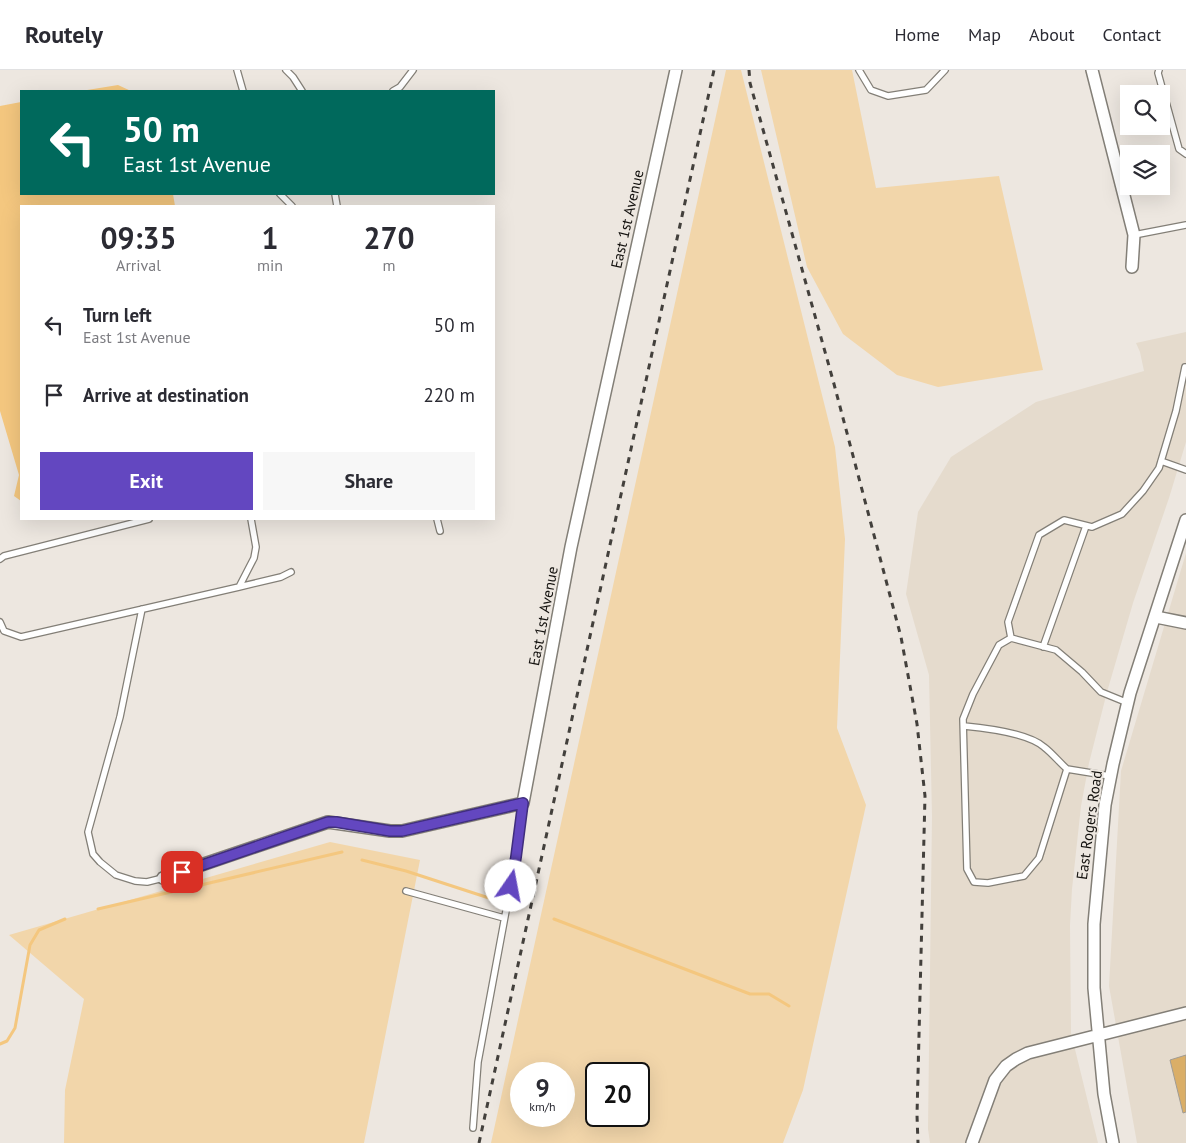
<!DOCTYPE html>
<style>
:root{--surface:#fff;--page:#f7f7f7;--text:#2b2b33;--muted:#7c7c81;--line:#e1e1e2;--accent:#6347c0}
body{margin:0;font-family:"PT Sans",sans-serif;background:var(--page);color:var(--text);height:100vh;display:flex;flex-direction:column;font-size:19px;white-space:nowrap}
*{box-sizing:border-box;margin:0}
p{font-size:16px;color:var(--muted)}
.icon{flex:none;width:28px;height:28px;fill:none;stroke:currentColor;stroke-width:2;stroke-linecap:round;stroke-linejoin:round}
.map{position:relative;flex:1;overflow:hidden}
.details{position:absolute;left:20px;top:135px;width:475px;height:315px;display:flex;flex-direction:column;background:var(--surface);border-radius:0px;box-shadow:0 5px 20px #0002}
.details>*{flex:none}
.hud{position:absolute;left:20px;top:20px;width:475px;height:105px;border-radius:0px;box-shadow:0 5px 20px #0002;background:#00695c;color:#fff;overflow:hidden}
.tools{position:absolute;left:1120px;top:15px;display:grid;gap:10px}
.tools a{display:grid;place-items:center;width:50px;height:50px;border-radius:0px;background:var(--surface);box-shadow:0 5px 20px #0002;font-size:25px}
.speed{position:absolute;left:510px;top:992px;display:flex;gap:10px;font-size:25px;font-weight:700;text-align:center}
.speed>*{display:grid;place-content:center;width:65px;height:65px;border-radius:50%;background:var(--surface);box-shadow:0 5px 20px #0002;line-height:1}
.speed small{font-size:12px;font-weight:400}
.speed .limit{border:2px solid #111;border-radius:8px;background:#fff;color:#111}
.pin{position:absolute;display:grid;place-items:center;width:42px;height:42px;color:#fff;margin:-21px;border-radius:10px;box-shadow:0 2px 8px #0006}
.me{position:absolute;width:55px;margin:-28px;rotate:12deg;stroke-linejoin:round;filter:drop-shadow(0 0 4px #0008)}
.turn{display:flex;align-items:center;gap:18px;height:105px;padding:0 20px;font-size:22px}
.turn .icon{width:65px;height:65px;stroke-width:2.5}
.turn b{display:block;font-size:35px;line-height:42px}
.eta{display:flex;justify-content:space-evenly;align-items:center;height:85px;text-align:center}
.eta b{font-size:30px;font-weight:800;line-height:35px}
.action{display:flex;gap:10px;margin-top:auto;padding:10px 20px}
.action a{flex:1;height:58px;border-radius:0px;background:var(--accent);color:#fff;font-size:20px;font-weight:800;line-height:58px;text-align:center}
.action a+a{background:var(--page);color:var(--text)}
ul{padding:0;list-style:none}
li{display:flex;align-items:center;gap:15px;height:70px;padding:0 20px}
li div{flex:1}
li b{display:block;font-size:19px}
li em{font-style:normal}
header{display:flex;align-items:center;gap:30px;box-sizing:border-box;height:70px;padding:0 25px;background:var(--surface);border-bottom:1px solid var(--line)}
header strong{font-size:24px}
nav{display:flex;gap:28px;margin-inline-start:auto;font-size:18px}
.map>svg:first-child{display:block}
.built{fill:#e5dbcd}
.green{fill:#f2d6aa;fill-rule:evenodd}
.water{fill:#f4c77f}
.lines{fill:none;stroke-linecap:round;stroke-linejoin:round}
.stream{stroke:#f4c77f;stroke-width:3}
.building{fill:#daae67;stroke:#a19c94}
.service-casing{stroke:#837f77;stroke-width:8}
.minor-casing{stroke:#837f77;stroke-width:14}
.service{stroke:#fff;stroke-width:5.5}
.minor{stroke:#fff;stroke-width:11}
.rail{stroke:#43403c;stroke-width:3;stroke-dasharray:6 6;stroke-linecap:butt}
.route-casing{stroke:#402e7d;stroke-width:12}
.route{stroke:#6347c0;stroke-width:9}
.labels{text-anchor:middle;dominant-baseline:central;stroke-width:4;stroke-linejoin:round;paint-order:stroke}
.street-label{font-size:15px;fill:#14120f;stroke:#ede7e0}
</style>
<header>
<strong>Routely</strong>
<nav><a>Home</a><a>Map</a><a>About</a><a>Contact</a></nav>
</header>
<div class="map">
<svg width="1186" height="1073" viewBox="0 0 1186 1073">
<rect width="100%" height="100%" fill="#ede7e0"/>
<!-- built -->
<path class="built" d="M1186 262V372L1169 428 1133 533 1107 622 1089 693 1081 736 1072 819 1070 855 1071 963 1098 1073H930L928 1059 932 746 929 605 906 524 918 442 951 387 1036 332 1144 301 1140 282 1136 273Z
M1186 483V1073H1137L1109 916 1121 701Z"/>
<!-- green -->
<path class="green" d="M726 0H741L835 377 845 469 837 658 866 735 803 1020 783 1073H491ZM521 1004H564V1046H521ZM596 1004H639V1046H596Z
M761 0H852L876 118 999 106 1043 300 938 317 897 305 843 264 807 197Z
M330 772 420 790 364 1073H64L65 1020 84 929 9 865Z"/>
<!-- water -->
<path class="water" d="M118 15 131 21H81Z
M21 32V124H173L175 136H21V431L14 426 19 405 0 341V36Z"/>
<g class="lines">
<!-- stream -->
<path class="stream" d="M362 790 406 801 492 829
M98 839 342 782
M554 849 750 924H769L789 936
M0 974 7 971 15 958 30 875 39 860 65 849"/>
</g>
<!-- building -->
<path class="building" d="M1186 985V1042L1183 1043 1170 990Z"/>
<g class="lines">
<!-- service casing -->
<g class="service-casing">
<path id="service" d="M237 0 243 21
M286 0 293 7 302 21
M859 0 871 20 888 26 926 20 945 0
M1159 0 1158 3 1179 79 1186 84
M393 21 400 17 413 0
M280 124 292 136
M335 124 337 136
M1134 165 1186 155
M1161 391 1186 400
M437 449 440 461
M0 489 4 486 149 449
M239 517 281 507 291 502
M142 539 120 647 88 762 93 784 100 792 116 805 135 811 147 812 163 808
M0 552 4 561 21 567 239 517 254 488 256 477 251 449
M1011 568 1008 552 1039 465 1064 450 1092 457 1122 444 1143 421 1159 398 1176 341 1185 297
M1043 577 1086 456
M964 656C985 658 1028 663 1044 677 1052 683 1059 692 1067 699L1039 788 1024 806 988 813 974 812 967 799 963 649 973 624 999 575 1011 568 1056 580 1082 602 1101 622 1128 633
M1067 699 1110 706
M406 821 504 848
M473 1058 478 992 516 787 523 733"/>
</g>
<!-- minor casing -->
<g class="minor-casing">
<path id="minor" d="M1092 0 1134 165 1132 197
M1156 547 1186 553
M163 808 328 752 390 761H402L523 733 571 477 676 0
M972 1073 995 1010 1006 996 1016 989 1028 983 1186 943
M1113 1073 1104 1024 1094 918V854L1105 735 1113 694 1130 623 1186 450"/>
</g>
<!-- service -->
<use href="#service" class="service"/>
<!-- minor -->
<use href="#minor" class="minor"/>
<!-- rail -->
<path class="rail" d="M749 0 750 13 834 314 901 567 917 654 925 726 917 1045 918 1073
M479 1073 714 0"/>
</g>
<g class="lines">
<!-- route casing -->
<g class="route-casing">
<path id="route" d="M182 802 328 752H336L390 761H402L523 733 516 787 511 816"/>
</g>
<!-- route -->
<use href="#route" class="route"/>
</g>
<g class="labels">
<!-- street labels -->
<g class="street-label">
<text transform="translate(627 149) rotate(-77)">East 1st Avenue</text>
<text transform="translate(543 546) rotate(-79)">East 1st Avenue</text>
<text transform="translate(1089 755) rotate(-82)">East Rogers Road</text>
</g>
</g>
</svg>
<div class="tools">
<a><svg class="icon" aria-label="search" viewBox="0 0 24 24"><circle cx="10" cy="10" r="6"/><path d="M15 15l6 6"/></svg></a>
<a><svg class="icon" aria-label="layers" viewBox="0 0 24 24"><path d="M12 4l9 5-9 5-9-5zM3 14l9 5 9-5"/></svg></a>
</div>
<div class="speed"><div>9<small>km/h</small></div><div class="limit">20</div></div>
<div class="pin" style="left:182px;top:802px;background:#d93025"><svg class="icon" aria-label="arrive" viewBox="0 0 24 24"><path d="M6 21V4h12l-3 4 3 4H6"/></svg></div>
<svg class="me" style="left:511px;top:816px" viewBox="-20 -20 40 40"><circle r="19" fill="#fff"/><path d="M0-13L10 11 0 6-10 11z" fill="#6347c0"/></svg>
<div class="hud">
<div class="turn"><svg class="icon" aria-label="left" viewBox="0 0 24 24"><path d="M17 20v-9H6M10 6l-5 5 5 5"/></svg><div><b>50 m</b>East 1st Avenue</div></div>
</div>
<section class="details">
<div class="eta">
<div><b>09:35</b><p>Arrival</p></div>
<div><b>1</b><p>min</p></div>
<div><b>270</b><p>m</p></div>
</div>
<ul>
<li><svg class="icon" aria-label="left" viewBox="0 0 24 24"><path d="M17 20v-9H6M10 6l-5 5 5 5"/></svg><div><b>Turn left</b><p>East 1st Avenue</p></div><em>50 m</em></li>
<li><svg class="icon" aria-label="arrive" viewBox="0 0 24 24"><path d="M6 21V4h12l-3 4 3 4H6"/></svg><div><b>Arrive at destination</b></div><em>220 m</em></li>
</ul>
<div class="action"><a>Exit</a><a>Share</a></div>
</section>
</div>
